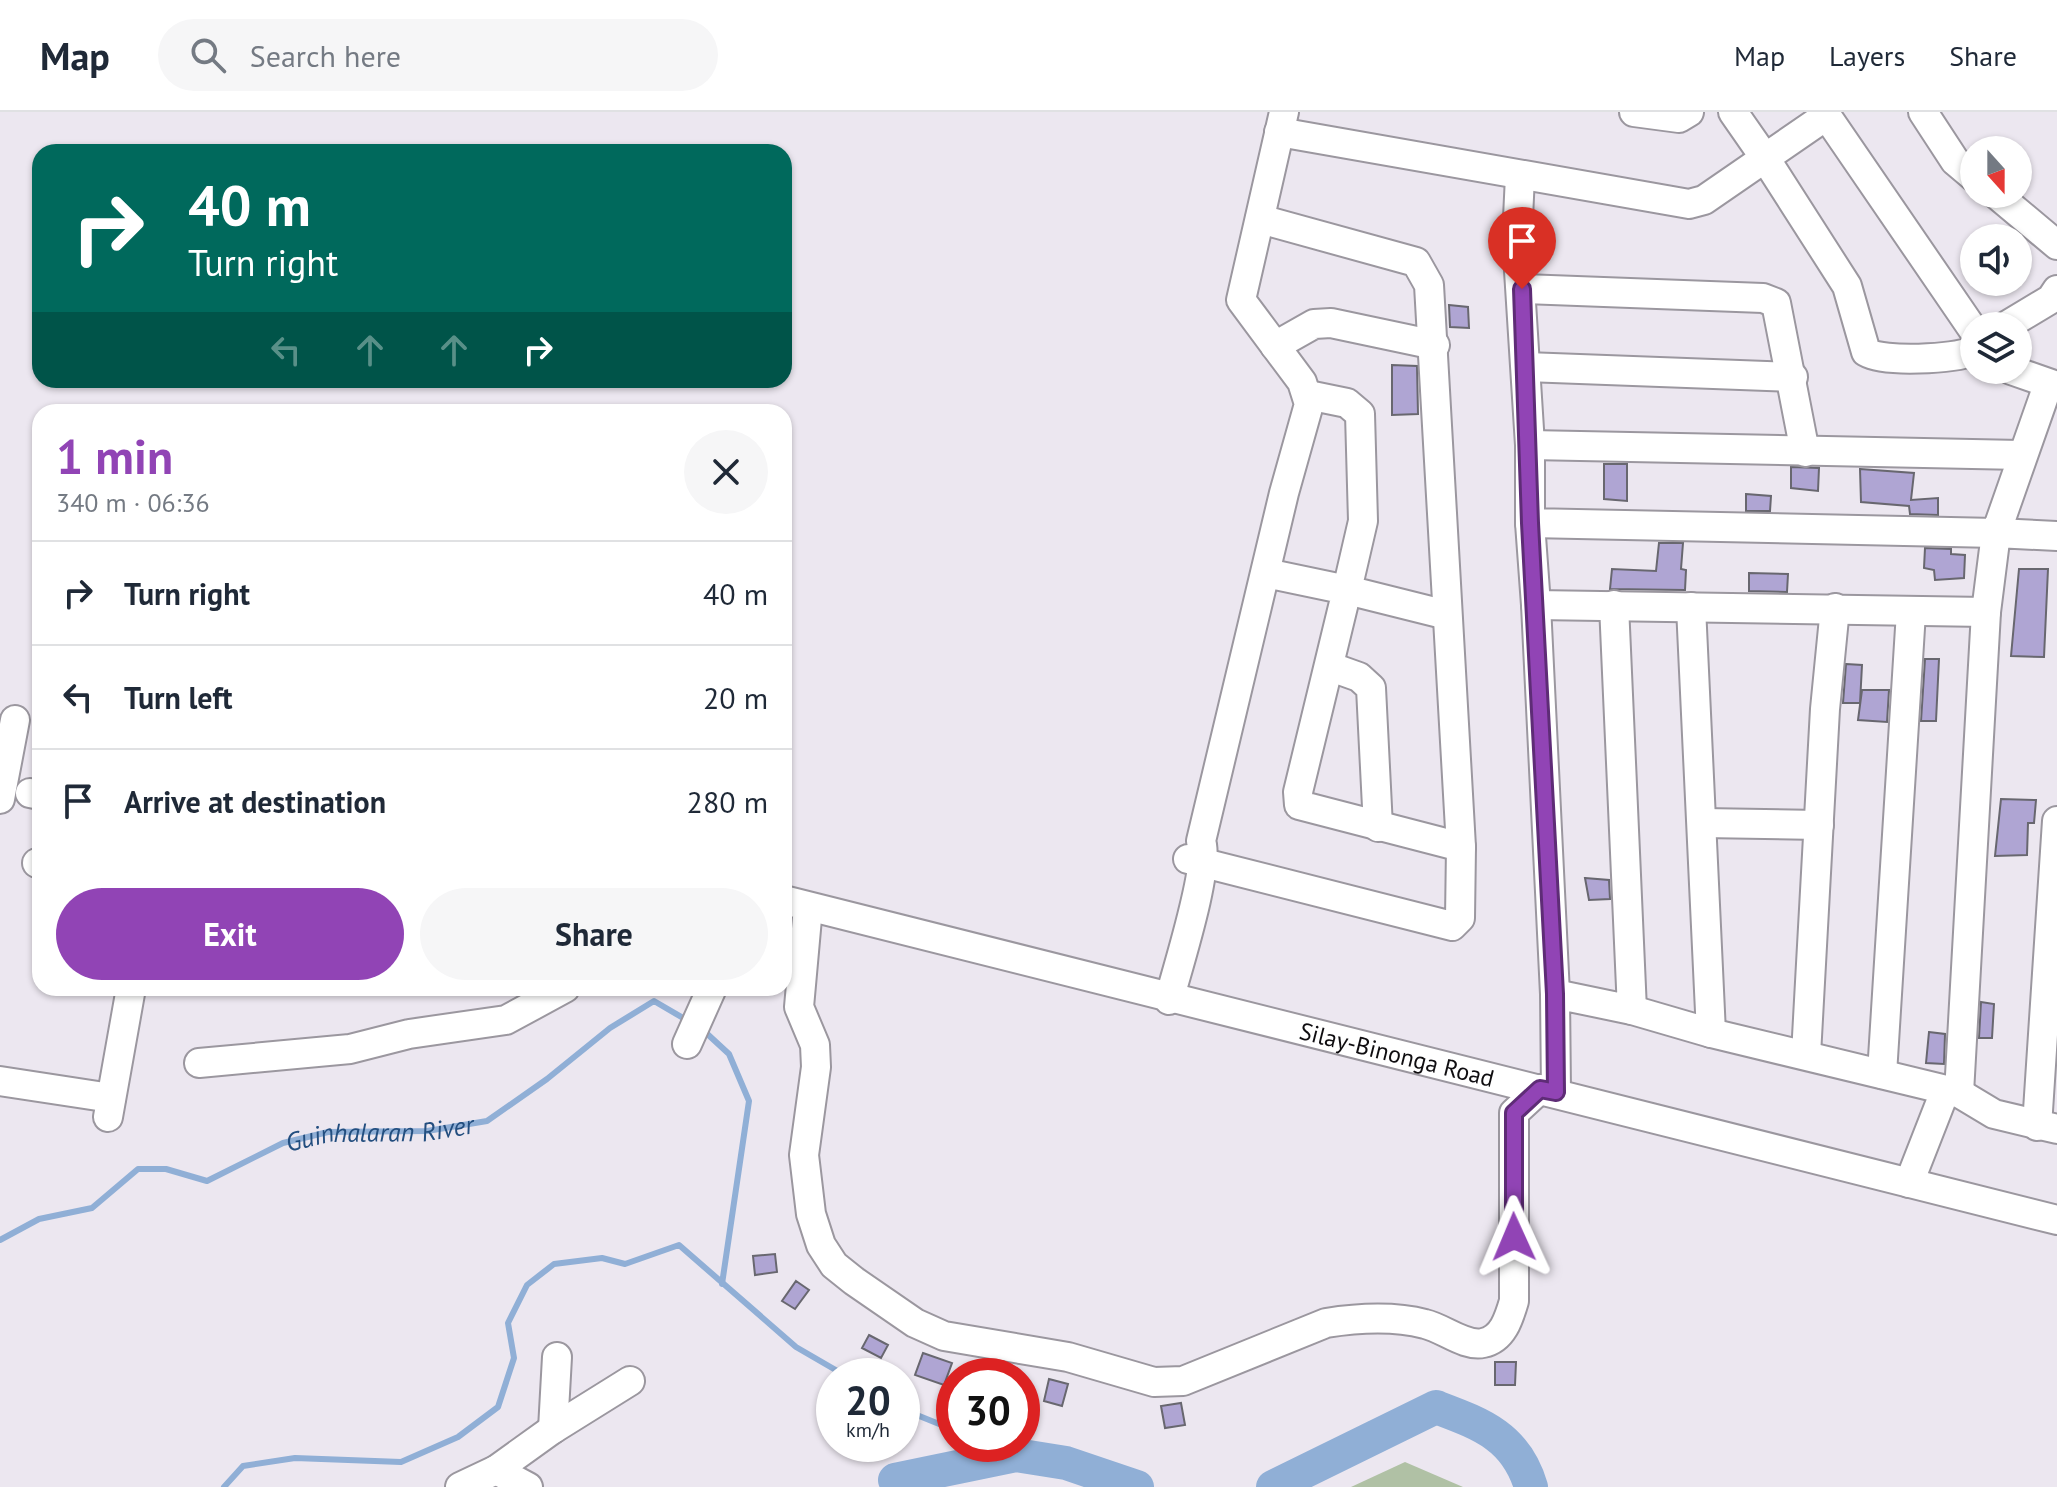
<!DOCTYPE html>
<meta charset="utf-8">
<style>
:root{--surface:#fff;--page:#f6f6f7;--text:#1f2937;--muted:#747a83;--line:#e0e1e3;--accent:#9144b5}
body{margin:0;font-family:"PT Sans",sans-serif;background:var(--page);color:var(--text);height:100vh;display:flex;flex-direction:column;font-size:30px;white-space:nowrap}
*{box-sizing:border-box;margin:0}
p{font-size:26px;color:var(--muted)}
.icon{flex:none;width:44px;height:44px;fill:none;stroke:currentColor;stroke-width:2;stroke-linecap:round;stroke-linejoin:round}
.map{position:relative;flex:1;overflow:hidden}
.panel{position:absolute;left:32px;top:292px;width:760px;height:592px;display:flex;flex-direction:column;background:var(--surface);border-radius:24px;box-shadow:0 2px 6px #0004}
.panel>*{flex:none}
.hud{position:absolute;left:32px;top:32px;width:760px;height:244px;border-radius:24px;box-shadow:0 2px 6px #0004;background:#00695c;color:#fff;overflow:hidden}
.needle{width:52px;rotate:159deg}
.fabs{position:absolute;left:1960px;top:24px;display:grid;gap:16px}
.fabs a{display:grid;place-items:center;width:72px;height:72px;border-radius:50%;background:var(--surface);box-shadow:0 2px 6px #0004;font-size:40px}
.speed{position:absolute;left:816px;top:1246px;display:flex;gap:16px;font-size:40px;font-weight:700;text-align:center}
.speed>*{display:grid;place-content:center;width:104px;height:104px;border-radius:50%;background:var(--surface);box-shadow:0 2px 6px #0004;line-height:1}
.speed small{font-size:20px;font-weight:400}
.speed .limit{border:12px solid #d22;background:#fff;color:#111}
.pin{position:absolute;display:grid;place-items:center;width:68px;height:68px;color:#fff;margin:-82px -34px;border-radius:50% 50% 50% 0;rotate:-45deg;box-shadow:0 0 8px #0007}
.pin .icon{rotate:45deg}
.me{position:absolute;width:88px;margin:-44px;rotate:359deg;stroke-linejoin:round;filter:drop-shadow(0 0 6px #0008)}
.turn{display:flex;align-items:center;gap:28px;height:168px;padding:0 24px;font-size:36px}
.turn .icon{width:104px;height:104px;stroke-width:2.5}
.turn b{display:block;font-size:56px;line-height:68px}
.lanes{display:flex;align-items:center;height:76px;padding:0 24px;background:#0003;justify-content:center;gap:40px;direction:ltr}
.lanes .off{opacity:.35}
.round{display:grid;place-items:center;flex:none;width:84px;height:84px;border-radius:42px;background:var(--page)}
.summary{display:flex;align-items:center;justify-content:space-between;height:136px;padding:0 24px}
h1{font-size:48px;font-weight:700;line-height:60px;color:var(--accent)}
.action{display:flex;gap:16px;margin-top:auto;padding:16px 24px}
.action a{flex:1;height:92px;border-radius:48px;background:var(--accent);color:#fff;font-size:32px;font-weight:700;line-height:92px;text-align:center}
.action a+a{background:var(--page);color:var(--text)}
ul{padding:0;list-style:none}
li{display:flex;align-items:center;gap:24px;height:104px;padding:0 24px;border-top:2px solid var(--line)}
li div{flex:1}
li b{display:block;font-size:30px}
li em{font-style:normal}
header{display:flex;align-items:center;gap:48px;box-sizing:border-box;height:112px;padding:0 40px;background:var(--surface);border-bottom:2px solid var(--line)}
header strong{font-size:38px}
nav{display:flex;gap:44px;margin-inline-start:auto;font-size:28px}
.search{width:560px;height:72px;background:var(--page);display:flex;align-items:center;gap:20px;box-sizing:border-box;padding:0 28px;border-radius:44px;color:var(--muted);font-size:30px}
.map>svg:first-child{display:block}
.green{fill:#b0c1a5}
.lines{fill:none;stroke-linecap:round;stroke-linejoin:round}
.stream{stroke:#90afd6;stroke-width:6}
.river{stroke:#90afd6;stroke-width:34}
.building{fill:#afa5d3;stroke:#68676f;stroke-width:2}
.minor-casing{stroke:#9b979f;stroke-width:32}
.minor{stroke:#fff;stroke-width:28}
.route-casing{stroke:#5e2c76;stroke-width:20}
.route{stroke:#9144b5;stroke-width:14}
.labels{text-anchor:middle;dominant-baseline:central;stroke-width:7;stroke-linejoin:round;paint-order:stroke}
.street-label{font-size:24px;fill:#0f0d10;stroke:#fff}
.water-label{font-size:26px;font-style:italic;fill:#234e7f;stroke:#fff}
</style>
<header>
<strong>Map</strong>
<div class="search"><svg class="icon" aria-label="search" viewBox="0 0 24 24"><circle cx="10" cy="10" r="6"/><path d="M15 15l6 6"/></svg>Search here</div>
<nav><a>Map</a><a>Layers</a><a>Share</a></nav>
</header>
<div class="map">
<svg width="2057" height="1375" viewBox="0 0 2057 1375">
<rect width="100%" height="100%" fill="#ece7f0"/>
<!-- green -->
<path class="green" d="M1405 1350 1463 1375H1351Z"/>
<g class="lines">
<!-- stream -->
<g class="stream">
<path d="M703 918 729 942 749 989 722 1172"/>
<path id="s1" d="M0 1128 39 1107 92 1096 138 1057H166L207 1069 283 1031 328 1020 427 1019 487 1009 547 967 610 916 654 889 690 910"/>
<path d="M902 1297 954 1318"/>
<path d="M988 1332 1016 1343"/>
<path d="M224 1375 243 1354 295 1346 401 1350 458 1325 498 1295 514 1246 508 1211 527 1173 554 1152 602 1146 625 1152 679 1133 796 1235 846 1264"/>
</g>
<!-- river -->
<path class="river" d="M895 1368 1016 1343 1066 1351 1137 1375
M1273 1375 1436 1295C1481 1312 1516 1324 1531 1375"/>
</g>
<!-- building -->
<path class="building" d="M1449 193 1468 195 1469 216 1450 215Z
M1392 253 1417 254 1418 302 1392 303Z
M1604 352H1627V389L1604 387Z
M1791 355 1819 356 1818 379 1791 376Z
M1860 357 1914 361 1911 388 1938 386V403L1910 402 1909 394 1861 390Z
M1746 382 1771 384 1770 399H1746Z
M1659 431H1683L1681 457 1686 458 1685 478 1610 477 1612 457 1656 459Z
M1925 436 1951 437V442L1965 443 1964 466 1935 468 1934 458 1924 456Z
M2019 457H2048L2044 545 2011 544Z
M1749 461 1788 462 1787 480 1749 479Z
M1925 547H1939L1936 609H1921Z
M1846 552 1862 553 1860 591H1843Z
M1862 578H1889L1887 610 1858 608Z
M2001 687 2036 688 2034 711H2028L2027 743 1995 744Z
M1585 766 1609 768 1610 787 1589 788Z
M1981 890 1994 892 1992 926H1979Z
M1929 920 1945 922 1944 952 1926 951Z
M775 1142 777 1160 755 1163 753 1144Z
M796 1169 809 1178 795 1197 782 1189Z
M869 1223 888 1233 881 1246 862 1236Z
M923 1241 952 1251 944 1273 915 1263Z
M1495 1250H1516L1515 1273H1495Z
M1049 1267 1068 1272 1062 1294 1044 1289Z
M1181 1291 1185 1313 1165 1316 1161 1294Z"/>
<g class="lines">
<!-- minor casing -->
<g class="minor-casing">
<g id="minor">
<path d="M1634 0 1679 6 1689 0"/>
<path d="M1733 0 1765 46 1826 4"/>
<path d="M1824 0 1974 219"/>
<path d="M1923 0 1955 49 1974 65"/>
<path d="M1279 20 1689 92 1704 88 1765 46 1847 174 1866 240C1885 251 1952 247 1974 239"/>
<path d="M1520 64 1517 127 1530 333V411L1996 421 2048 273"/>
<path d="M1996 82 2057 133"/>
<path d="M1522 177 1763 186 1776 191 1805 340"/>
<path d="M2006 214 2051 187 2057 178"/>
<path d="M1275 234 1314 212 1331 211 1435 233"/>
<path d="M1526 255 1793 265"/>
<path d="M2011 258 2057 274"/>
<path d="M1308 283 1347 291 1360 302 1363 409 1347 478 1447 503"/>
<path d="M1530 333 2021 343"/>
<path d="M1530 411 1536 493 1986 500 1996 421 2057 424"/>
<path d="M1266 461 1347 478 1298 680 1299 693 1461 735"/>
<path d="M1536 493 1555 882"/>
<path d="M1331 555 1359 565 1371 576 1378 715"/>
<path d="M30 681 40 683"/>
<path d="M0 687 15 608"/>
<path d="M1703 711 1819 713"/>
<path d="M1188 747 1452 814 1460 806 1461 735 1429 173 1416 150 1260 107"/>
<path d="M37 751H40"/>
<path id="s2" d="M784 788 2057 1108"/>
<path d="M808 795 799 895 815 933 816 955 804 1043 811 1102 821 1133 834 1153 854 1169 915 1211 944 1224 1068 1245 1154 1270 1183 1269 1326 1211C1358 1206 1394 1204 1425 1212 1443 1216 1465 1235 1483 1231 1503 1227 1509 1206 1514 1189V1001L1540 977"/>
<path d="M1169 888C1177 858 1211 752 1201 729L1284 381 1309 292 1302 270 1241 188 1284 0"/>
<path d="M1632 898 1711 921 1691 495"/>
<path d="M1711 921 1959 981 1986 500"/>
<path d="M687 932 712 876"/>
<path d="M1806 943 1825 597 1835 496"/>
<path d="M199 951 350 937 409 922 506 908 565 876"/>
<path d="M1882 962 1911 500"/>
<path d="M0 969 111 986"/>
<path d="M1556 980 1555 882 1632 898 1614 493"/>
<path d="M1959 981 1994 1002 2057 1017"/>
<path d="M108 1005 131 876"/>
<path d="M2037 1014 2057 709"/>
<path d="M1909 1071 1945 979"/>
<path d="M553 1317 557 1245"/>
<path d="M496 1358 528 1375"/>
<path d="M460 1375 496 1358 553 1317 630 1269"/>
</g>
</g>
<!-- minor -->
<use href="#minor" class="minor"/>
</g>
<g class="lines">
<!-- route casing -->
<g class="route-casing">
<path id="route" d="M1514 1125V1001L1540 977 1556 980 1555 882 1530 411 1522 177"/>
</g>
<!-- route -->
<use href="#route" class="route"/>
</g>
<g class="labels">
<!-- street labels -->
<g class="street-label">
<text stroke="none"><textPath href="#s2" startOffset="632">Silay-Binonga Road</textPath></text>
</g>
<!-- water labels -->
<g class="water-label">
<text stroke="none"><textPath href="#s1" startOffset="412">Guinhalaran River</textPath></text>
</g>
</g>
</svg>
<div class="fabs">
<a><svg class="needle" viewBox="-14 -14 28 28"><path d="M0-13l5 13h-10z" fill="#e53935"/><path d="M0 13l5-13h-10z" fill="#747a83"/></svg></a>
<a><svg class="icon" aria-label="sound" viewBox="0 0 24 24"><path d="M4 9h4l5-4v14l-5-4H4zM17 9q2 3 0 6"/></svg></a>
<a><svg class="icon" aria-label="layers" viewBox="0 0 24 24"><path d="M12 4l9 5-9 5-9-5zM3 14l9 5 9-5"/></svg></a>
</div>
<div class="speed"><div>20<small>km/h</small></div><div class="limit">30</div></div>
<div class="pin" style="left:1522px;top:177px;background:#d93025"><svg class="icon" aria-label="arrive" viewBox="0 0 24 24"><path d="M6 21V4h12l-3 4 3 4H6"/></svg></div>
<svg class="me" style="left:1514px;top:1125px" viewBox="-20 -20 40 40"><path d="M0-17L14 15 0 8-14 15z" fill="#9144b5" stroke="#fff" stroke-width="4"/></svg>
<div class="hud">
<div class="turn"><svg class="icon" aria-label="right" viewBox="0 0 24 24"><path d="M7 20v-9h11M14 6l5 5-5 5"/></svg><div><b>40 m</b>Turn right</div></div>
<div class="lanes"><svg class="icon off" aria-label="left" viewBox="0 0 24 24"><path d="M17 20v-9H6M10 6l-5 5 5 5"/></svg><svg class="icon off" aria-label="ahead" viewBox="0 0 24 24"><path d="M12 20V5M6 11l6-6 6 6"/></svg><svg class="icon off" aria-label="ahead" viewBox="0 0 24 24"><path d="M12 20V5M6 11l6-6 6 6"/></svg><svg class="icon" aria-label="right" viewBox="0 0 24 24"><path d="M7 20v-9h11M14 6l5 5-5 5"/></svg></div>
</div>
<section class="panel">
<div class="summary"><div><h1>1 min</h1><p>340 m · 06:36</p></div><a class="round"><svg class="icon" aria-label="close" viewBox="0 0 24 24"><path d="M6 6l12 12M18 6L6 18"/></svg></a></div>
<ul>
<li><svg class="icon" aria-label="right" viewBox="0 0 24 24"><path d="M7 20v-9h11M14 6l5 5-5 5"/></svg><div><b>Turn right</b></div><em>40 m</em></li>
<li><svg class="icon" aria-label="left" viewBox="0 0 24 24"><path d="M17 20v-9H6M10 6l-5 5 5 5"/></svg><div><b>Turn left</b></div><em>20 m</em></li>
<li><svg class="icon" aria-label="arrive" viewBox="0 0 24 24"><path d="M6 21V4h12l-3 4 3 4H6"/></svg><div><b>Arrive at destination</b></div><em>280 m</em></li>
</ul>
<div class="action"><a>Exit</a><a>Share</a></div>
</section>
</div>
